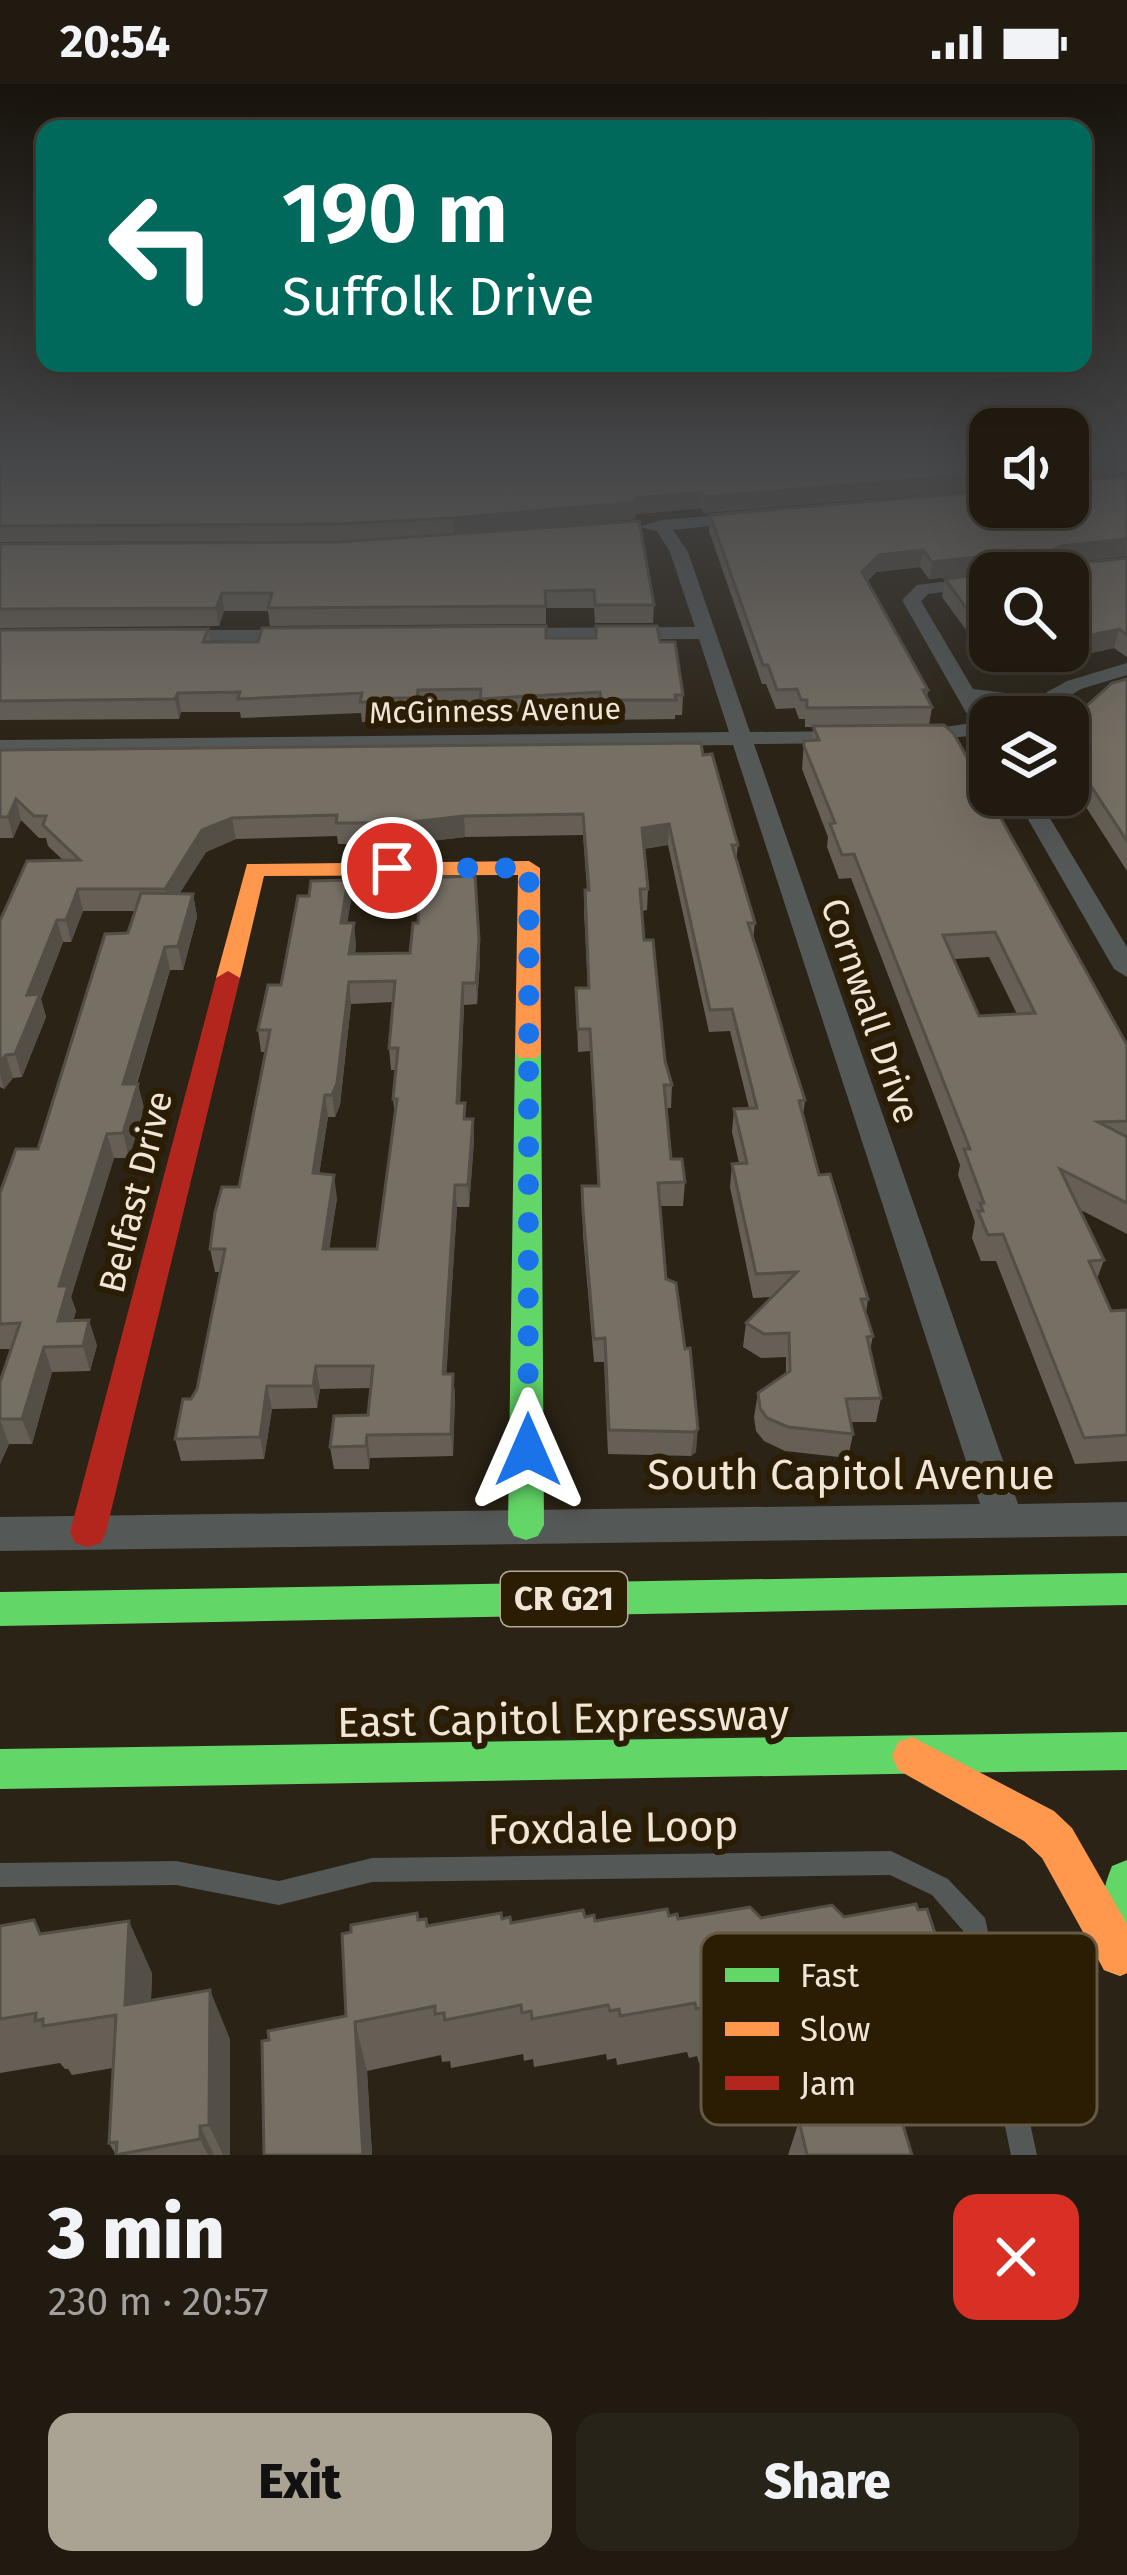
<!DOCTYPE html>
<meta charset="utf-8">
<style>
:root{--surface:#201a10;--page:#282319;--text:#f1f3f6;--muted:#a2a19f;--line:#3d3830;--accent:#aaa293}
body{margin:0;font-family:"Fira Sans",sans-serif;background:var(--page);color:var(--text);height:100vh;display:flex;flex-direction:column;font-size:45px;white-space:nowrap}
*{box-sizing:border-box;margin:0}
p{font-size:39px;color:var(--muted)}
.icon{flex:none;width:66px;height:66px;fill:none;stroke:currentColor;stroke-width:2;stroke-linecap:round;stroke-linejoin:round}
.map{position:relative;height:2071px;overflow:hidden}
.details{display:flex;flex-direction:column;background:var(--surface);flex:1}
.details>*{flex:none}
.hud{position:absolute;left:36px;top:36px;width:1056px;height:252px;border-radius:24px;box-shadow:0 12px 48px #0002,0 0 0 3px var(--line);background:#00695c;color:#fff;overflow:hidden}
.controls{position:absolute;left:969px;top:324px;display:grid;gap:24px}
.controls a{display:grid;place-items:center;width:120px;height:120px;border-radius:24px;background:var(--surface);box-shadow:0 12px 48px #0002,0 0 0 3px var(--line);font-size:60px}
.pin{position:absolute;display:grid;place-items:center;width:102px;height:102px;color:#fff;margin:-51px;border:6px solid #fff;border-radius:50%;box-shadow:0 3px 12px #0007}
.me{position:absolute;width:132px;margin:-66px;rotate:0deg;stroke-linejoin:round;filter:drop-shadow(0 0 9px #0008)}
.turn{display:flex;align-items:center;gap:42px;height:252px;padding:0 48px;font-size:54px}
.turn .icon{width:156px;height:156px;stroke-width:2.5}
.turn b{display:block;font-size:84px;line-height:102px}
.round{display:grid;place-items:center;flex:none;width:126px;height:126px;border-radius:24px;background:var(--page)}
.headline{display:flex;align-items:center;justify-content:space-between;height:204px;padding:0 48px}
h1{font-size:72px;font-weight:800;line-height:90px}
.button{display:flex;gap:24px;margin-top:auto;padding:24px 48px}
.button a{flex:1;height:138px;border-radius:24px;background:var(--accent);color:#111;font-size:48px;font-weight:800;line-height:138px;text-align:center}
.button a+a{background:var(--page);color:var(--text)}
.status{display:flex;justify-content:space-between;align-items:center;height:84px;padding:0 60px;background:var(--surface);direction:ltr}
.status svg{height:33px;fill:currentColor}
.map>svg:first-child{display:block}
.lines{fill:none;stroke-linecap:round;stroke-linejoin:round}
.lane{fill:#545857;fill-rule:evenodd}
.street{fill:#545857;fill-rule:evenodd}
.fast{fill:#63d668;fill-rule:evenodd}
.slow{fill:#ff974d;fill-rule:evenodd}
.jam{fill:#b3261e;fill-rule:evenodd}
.wall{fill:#655f56;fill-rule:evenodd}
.shaded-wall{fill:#534e46}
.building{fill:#766f64;stroke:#534e46;stroke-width:3;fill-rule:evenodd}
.route{stroke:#1a73e8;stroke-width:21;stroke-dasharray:0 37.8}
.labels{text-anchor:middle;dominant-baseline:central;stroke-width:12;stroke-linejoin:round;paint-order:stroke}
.far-street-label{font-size:30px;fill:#efe6d7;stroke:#2a1d04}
.shield{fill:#2a1d04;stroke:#b4aa98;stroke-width:3}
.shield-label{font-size:33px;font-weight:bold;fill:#efe6d7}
.street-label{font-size:36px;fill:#efe6d7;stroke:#2a1d04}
.near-street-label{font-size:42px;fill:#efe6d7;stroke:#2a1d04}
.key{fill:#2a1d04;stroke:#655943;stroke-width:3}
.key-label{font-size:33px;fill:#efe6d7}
</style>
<div class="status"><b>20:54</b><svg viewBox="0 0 49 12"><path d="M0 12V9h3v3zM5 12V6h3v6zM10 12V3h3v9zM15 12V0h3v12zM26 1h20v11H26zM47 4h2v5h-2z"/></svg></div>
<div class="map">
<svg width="1127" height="2071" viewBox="0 0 1127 2071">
<rect width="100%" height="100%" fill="#2b2316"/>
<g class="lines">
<!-- lane -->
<path class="lane" d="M891 1767 948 1795 985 1834 1037 2071H1011L965 1849 932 1811 890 1791 372 1798 279 1821 176 1801 0 1803V1779L176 1777 279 1797 372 1774Z"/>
<!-- street -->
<path class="street" d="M1094 371H1113L1127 379V390Z
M749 429 755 431V437L673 446 688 468 750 648 852 647 863 653 852 659 754 660 1018 1420 1127 1418V1452L0 1467V1433L980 1420 733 661 0 668V656L729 648 699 555 510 556 500 550 510 544 695 543 670 468 657 447 639 443 661 436Z
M990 492V502L928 510 921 517 973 605 1038 613 1067 597 1127 579V591L1081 605 1035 633H1010L1021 624 981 618 990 634V658L979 651 910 658V648L972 639 902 516 917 501Z
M168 546H300L310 552 300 558 161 556V548Z
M1014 711H1036L1127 863V893L1114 885Z"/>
<!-- fast -->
<path class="fast" d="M528 960 541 968 544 1441 538 1452 526 1456 514 1452 508 1441 515 968Z
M1127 1489V1521L0 1542V1508Z
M1127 1648V1686L0 1705V1665Z
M1127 1776V1889L1120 1892 1104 1886C1093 1858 1100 1810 1112 1782Z"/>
<!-- slow -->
<path class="slow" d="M529 777 540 784 541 968 537 974H519L515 968 518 791 264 792 240 894 228 901 216 894 247 780Z
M912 1653 1054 1727 1072 1744 1127 1840V1889L1120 1892 1104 1886 1042 1774 1024 1757 898 1686 892 1672 898 1658Z"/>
<!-- jam -->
<path class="jam" d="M228 887 240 894 106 1448 101 1459 88 1463 75 1459 70 1448 216 894Z"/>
</g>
<!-- wall -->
<path class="wall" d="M990 371V405L703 429 701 424 636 430 635 435 474 449 654 521 653 539H595L594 524H546V540L270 542 268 527H224L219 542 0 544V460L338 458 437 451 339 457 0 458V373Z
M1068 371 1122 375 1119 390 1069 396 1068 398 1127 392V472L1066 479 1072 480 1127 474V573L1114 564 1017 585 975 558 942 513 945 495 990 489V567H1068L993 489 929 495 920 483 876 488 867 498 928 606 927 613 932 623 929 641 1127 961V1150L1079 1125 1104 1176 1097 1195 1111 1227 1127 1226V1377L1075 1380 996 1177H981L972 1154 975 1138 958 1091 960 1081 940 1027 851 794 839 795 827 763 828 753 802 685 804 657H812L813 643H805V635H799L795 624 776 625 766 600H762L709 447 710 431 990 423ZM989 873 1017 930 979 932 954 875Z
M208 545 211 558 546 554 660 558 683 611 682 631H675V635L601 636 600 627 481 635V624L419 625 418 633H386L385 637 362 638 361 629 241 634 240 628H181L179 635 0 636V546Z
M1127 595V787L1068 695V634H1073Z
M0 666 703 671 738 761 736 777 755 839 753 856 805 1016 803 1032 819 1091 868 1215 866 1229 873 1252 870 1266 881 1314 876 1338H851L853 1350 848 1374 785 1367 764 1357 756 1347 754 1333 758 1309 786 1290V1273L761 1274 743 1263 746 1239 772 1213 753 1214 730 1103 732 1080 739 1079 732 1048 734 1025 749 1024 730 947 709 948 668 761 644 765 648 805 647 826 642 827 644 856 665 977 672 1001 671 1024H666L671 1075 685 1098 683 1122H660L666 1195 676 1199 696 1368 691 1372 608 1370 604 1278H594L583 1151 582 1102H598L590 967 578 968 576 904H588L584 828 585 806H587L583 751 465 753 405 760H338L337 752 236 755 206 768 179 810H193L197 833 183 886H170L137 1000 144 1024 129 1074H114L71 1213 76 1227 73 1237 97 1261 90 1287 52 1288 32 1360H9L0 1380V1298L11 1265H0V1109L38 1065 135 827H83L71 858H63L41 915 46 933 22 993 13 994 4 1005 0 1003V837L63 776 48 762 46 754H39L21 736 13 754H0Z
M348 796 351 817 347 839 356 860 355 870 480 877 477 920 464 921 460 1019 466 1035H473L474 1057 469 1123H457L446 1290H453L455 1313 453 1372 370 1374 369 1385H334L330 1363 368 1331 371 1304 320 1305 317 1324 272 1325 264 1375 181 1377 175 1355 191 1315 197 1305 221 1188H215L210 1165 239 1103 266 968H261L258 946 281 901 309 812ZM393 918 389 964 391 986H396L393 1015 395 1033 377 1165H329L337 1114 319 1090 328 1033H335L340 1021 351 920Z
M669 1832 678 1835 844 1833 954 1906 932 1955 929 1956 926 1964 863 1976 851 1964 781 1977 769 1966 699 1979 697 1972 689 1974 687 1968 617 1981 616 1974 607 1976 606 1970 534 1983 533 1975 524 1977 523 1970 451 1984 450 1977 442 1978 441 1971 367 1987 372 2071H264L269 1956 346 1932 418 1836 427 1842 502 1835 511 1839 585 1833 595 1837Z
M34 1836 41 1850 152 1889 151 1916 230 1955V2071H116L109 2059 113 1984 72 1991 68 1985H65L60 1979 0 1989V1842Z
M799 2037 912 2071H788Z"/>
<!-- shaded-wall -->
<path class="shaded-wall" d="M1122 375 1119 390 1068 396 1071 381Z
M990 389V405L703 429 704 413Z
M702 408 701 424 636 430 635 435 454 451 453 434Z
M1127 455 1126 472 1057 480 1047 485 1050 468 1061 462Z
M923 466 920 483 876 488 859 506 862 488 879 471Z
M996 471 993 489 929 495 932 478Z
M222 509 224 527 219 542 216 524Z
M1119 545 1114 564 1017 585 1021 567H1068V556Z
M178 609 181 628 179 635 175 615Z
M16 715 21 736 13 754 8 733Z
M464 732 465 753 405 760 403 739Z
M232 734 236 755 206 768 169 826 165 805 202 746Z
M669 740 668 761 641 765 642 744Z
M348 796 351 817 343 860 341 839Z
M78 805 83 827 71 858 66 836Z
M193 810 197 833 183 886 178 862Z
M57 836 63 858 41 915 46 933 22 993 15 970 27 911Z
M354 839 356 860 352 891 349 870Z
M479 855 480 877 477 920 476 899Z
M165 863 170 886 129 1024 123 1000Z
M349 898 351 920 340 1021 335 1033 332 1011Z
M463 899 464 921 459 1041 457 1019Z
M6 971 13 994 4 1005 0 991V978Z
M138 1000 144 1024 129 1074 123 1049Z
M325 1011 328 1033 316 1111 313 1089Z
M473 1035 474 1057 469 1123 468 1101Z
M107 1050 114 1074 71 1213 76 1227 66 1262 58 1237 59 1202Z
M334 1091 337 1114 326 1187 323 1165Z
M455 1101 457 1123 445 1313 443 1290Z
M89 1236 97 1261 90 1287 83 1262Z
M44 1263 52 1288 32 1360 22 1335Z
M316 1282 320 1305 317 1324 313 1302Z
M453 1290 455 1313 453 1372 451 1350Z
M267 1302 272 1325 264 1375 260 1353Z
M0 1336 9 1360 0 1380Z
M698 1345 696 1368 691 1372 694 1348Z
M367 1351 370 1374 369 1385 366 1362Z
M129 1837 152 1889 149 1970 125 1921Z
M210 1906 230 1955V2071H223L209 2041Z
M355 1938 367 1987 372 2071H363Z
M200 2042 214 2071H208L200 2055Z"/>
<!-- building -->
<path class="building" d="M130 371H990V389L704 413 702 408 635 414 636 418 453 434 337 440 0 442V373Z
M1068 371H1115L1122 375 1071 381 1068 398 1127 392V455L1061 462 1050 468 1049 475 1072 480 1127 474V551L1119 545 1068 556V489H993L996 471 932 478 923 466 879 471 862 488 928 606H923L932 623 807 624V616H801L797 605 777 606 768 581H763L710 431 990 407V423H1068Z
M639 437 654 521H595L594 506 545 507 546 522 268 524 272 509H222L216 524 0 525V460L338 458Z
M990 489V547L978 540 945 495Z
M546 542V554H596V542H657L660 558H675L683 611H675L676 616H601L600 608 480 615 481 605 418 606 417 614H385L384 618H360L362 609 238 615 240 608 178 609 175 615 0 617V546L208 545 203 558H258L262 544Z
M1127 595V757L1068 667V634H1073L1112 599Z
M944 641 954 650 1127 961V1037L1098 1038 1127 1053V1119L1060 1085 1104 1176 1089 1177 1111 1227 1127 1226V1351L1084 1354 1003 1150 988 1151 978 1127H983L980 1119H984L964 1065H970L854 770 842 771 830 740 835 739 804 662V657L819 656 813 642ZM995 848 1035 929 979 932 943 851Z
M701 659 703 671 712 670 738 761H732L755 839H748L805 1016 799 1017 819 1091 830 1090 868 1215H861L873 1252 867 1253 881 1314 846 1315 853 1350 788 1343 767 1334 760 1324 758 1309 790 1287 789 1249 764 1250 746 1239 797 1188 756 1190 732 1080 747 1079 734 1025 757 1024 732 925 710 926 669 740 642 744 648 805H640L644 856H653L665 977 672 1001H664L671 1075H682L685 1098 658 1099 666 1195 676 1199 685 1265 690 1264 698 1345 694 1348 609 1346 605 1254 594 1255 583 1127 582 1102H599L590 945H578L576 904H589L585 806H589L583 730 464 732 403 739H336L337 731 232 734 202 746 165 805H78L66 836H57L27 911 40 910 15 970 6 971 0 978V837L27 777 80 776 43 741 46 732H34L16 715 8 733H0V666Z
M475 792 479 855 476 899H463L457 1019H465L464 1035H473L468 1101H455L443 1290H453L451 1350 367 1351 366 1362 330 1363 334 1332 368 1331 373 1282H316L313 1302H267L260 1353 175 1355 183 1315H191L197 1305 225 1165H210L215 1128 222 1103H239L270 946H258L268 901H281L298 812H309L311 797 348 796 341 839H354L349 870 410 869 413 839H418L420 794ZM395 897 389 964H398L393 1015H397L377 1165H323L334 1091 313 1089 325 1011H332L337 999 349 898Z
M141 809 193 810 178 862 165 863 123 1000H138L123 1049 107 1050 59 1202H68L58 1237 89 1236 83 1262 44 1263 22 1335H0V1298L20 1239 0 1240V1109L16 1065H38L105 850 128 849Z
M916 1820 918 1826 927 1825 954 1906 945 1907 947 1915 881 1928 868 1915 794 1929 782 1917 707 1930 705 1923 696 1925 695 1919 620 1932 619 1925 610 1927 608 1921 532 1935 531 1927 522 1929 521 1921 445 1936 444 1929 435 1930V1922L355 1938 363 2071H264L262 1957 269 1956 268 1947 346 1932 342 1850 351 1848V1841L417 1829 418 1836 426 1835 427 1842 501 1829 502 1835 510 1833 511 1839 583 1826 585 1833 594 1831 595 1837 667 1825 669 1832 677 1830 678 1835 750 1823 761 1834 832 1821 844 1833Z
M34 1836 40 1850 129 1837 125 1921 210 1906 209 2041 200 2042V2055L116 2071 117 2058 109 2059 116 1931 43 1942V1935L35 1937 36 1929 0 1935V1842Z
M890 2018 892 2029 899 2028 912 2071H807L799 2037Z"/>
<!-- sky -->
<linearGradient id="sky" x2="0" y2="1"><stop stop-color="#18130c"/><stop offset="0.56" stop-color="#444547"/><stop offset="1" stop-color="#444547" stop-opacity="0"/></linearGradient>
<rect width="1127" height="661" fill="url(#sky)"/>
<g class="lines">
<!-- route -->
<path class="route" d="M392 784H529L528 1366"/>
</g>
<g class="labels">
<!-- far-street labels -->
<g class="far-street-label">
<text transform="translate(495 627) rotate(-1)">McGinness Avenue</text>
</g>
<!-- shield labels -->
<rect class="shield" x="501" y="1488" width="126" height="54" rx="9"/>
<g class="shield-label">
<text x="564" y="1515">CR G21</text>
</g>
<!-- street labels -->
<g class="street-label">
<text transform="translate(870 927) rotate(71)">Cornwall Drive</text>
<text transform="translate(136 1108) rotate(-76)">Belfast Drive</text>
</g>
<!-- near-street labels -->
<g class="near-street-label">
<text x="851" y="1391">South Capitol Avenue</text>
<text transform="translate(563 1635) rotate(-1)">East Capitol Expressway</text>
<text transform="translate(613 1744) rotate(-1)">Foxdale Loop</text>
</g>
</g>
<!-- legend -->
<rect x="701" y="1849" width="396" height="192" rx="18" class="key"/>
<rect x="725" y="1884" width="54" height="14" fill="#63d668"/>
<rect x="725" y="1938" width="54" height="14" fill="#ff974d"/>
<rect x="725" y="1992" width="54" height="14" fill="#b3261e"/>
<g class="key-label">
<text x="800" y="1903">Fast</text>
<text x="800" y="1957">Slow</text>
<text x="800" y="2011">Jam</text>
</g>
</svg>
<div class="controls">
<a><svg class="icon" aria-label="sound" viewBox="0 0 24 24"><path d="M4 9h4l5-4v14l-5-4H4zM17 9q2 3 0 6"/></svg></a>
<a><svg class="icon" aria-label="search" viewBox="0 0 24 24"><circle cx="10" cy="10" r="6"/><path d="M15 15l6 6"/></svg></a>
<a><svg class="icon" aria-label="layers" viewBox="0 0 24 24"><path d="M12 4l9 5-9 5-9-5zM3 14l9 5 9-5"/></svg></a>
</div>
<div class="pin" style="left:392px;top:784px;background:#d93025"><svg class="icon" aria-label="arrive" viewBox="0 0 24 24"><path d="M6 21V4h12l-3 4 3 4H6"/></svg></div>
<svg class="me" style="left:528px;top:1366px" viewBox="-20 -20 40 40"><path d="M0-17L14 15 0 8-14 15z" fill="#1a73e8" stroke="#fff" stroke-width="4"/></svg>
<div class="hud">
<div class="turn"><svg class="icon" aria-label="left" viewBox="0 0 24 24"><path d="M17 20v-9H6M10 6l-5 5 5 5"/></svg><div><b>190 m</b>Suffolk Drive</div></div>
</div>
</div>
<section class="details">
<div class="headline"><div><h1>3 min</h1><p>230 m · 20:57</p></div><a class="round" style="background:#d93025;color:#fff"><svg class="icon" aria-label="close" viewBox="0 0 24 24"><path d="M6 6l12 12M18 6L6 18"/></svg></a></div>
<div class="button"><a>Exit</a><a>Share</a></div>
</section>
